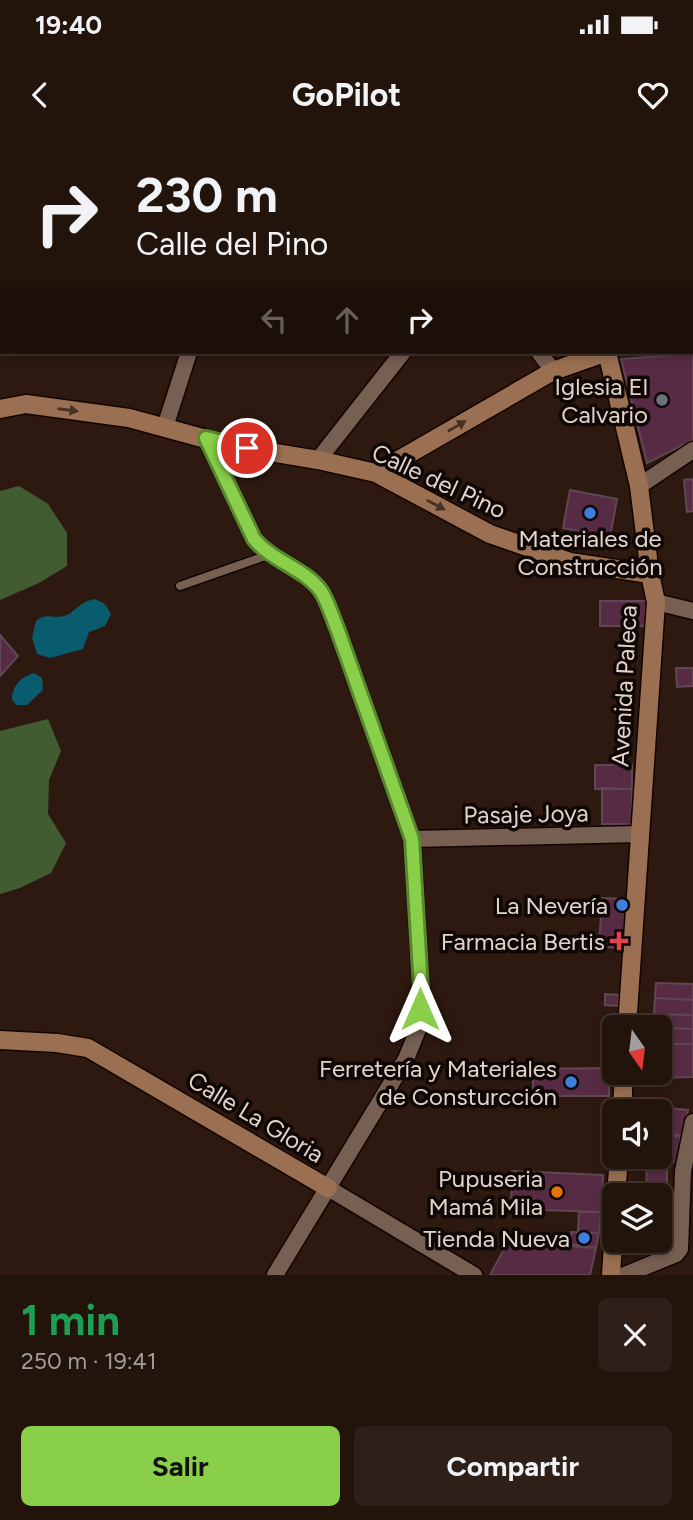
<!DOCTYPE html>
<html lang="es">
<meta charset="utf-8">
<style>
:root{--surface:#22130b;--page:#2e2019;--text:#f1f3f6;--muted:#a29e9d;--line:#3f322c;--accent:#89cf49}
body{margin:0;font-family:Figtree,sans-serif;background:var(--page);color:var(--text);height:100vh;display:flex;flex-direction:column;font-size:26px;white-space:nowrap}
*{box-sizing:border-box;margin:0}
p{font-size:23px;color:var(--muted)}
.icon{flex:none;width:38px;height:38px;fill:none;stroke:currentColor;stroke-width:2;stroke-linecap:round;stroke-linejoin:round}
.map{position:relative;height:1135px;overflow:hidden}
.side{display:flex;flex-direction:column;background:var(--surface);flex:1}
.side>*{flex:none}
.guide{position:absolute;left:0px;top:0px;width:693px;height:214px;box-shadow:0 4px 10px #0003,0 0 0 2px var(--line);background:#22130b;color:var(--text);overflow:hidden}
.needle{width:46px;rotate:166deg}
.buttons{position:absolute;left:602px;top:875px;display:grid;gap:14px}
.buttons a{display:grid;place-items:center;width:70px;height:70px;border-radius:10px;background:var(--surface);box-shadow:0 4px 10px #0003,0 0 0 2px var(--line);font-size:35px}
.pin{position:absolute;display:grid;place-items:center;width:60px;height:60px;color:#fff;margin:-30px;border:4px solid #fff;border-radius:50%;box-shadow:0 2px 7px #0007}
.me{position:absolute;width:77px;margin:-38px;rotate:0deg;stroke-linejoin:round;filter:drop-shadow(0 0 5px #0008)}
.turn{display:flex;align-items:center;gap:24px;height:147px;padding:0 21px;font-size:32px}
.turn .icon{width:91px;height:91px;stroke-width:2.5}
.turn b{display:block;font-size:49px;line-height:60px}
.lanes{display:flex;align-items:center;height:66px;padding:0 21px;background:#0003;justify-content:center;gap:35px;direction:ltr}
.lanes .off{opacity:.35}
.round{display:grid;place-items:center;flex:none;width:74px;height:74px;border-radius:10px;background:var(--page)}
.overview{display:flex;align-items:center;justify-content:space-between;height:119px;padding:0 21px}
h1{font-size:42px;font-weight:700;line-height:52px;color:#1e9e55}
.action{display:flex;gap:14px;margin-top:auto;padding:14px 21px}
.action a{flex:1;height:80px;border-radius:10px;background:var(--accent);color:#111;font-size:28px;font-weight:700;line-height:80px;text-align:center}
.action a+a{background:var(--page);color:var(--text)}
.status{display:flex;justify-content:space-between;align-items:center;height:49px;padding:0 35px;background:var(--surface);direction:ltr}
.status svg{height:19px;fill:currentColor}
header{display:flex;justify-content:space-between;align-items:center;height:91px;padding:0 21px;background:var(--surface);font-size:32px;font-weight:700}
.map>svg:first-child{display:block}
.forest{fill:#415c30}
.water{fill:#085c6d}
.building{fill:#582b44;stroke:#5f4753;stroke-width:2}
.lines{fill:none;stroke-linecap:round;stroke-linejoin:round}
.lane-casing{stroke:#140400;stroke-width:11}
.street-casing{stroke:#140400;stroke-width:19}
.secondary-casing{stroke:#140400;stroke-width:21}
.lane{stroke:#775f52;stroke-width:8}
.street{stroke:#775f52;stroke-width:16}
.secondary{stroke:#9b7052;stroke-width:18}
.oneway{fill:#473123}
.route-casing{stroke:#59872f;stroke-width:18}
.route{stroke:#89cf49;stroke-width:12}
.worship-dot{fill:#6b7280;stroke:#0f0704;stroke-width:2.5}
.shop-dot{fill:#3f7fe0;stroke:#0f0704;stroke-width:2.5}
.health-dot{fill:#e0444e;stroke:#0f0704;stroke-width:2.5}
.food-dot{fill:#e8710a;stroke:#0f0704;stroke-width:2.5}
.labels{text-anchor:middle;dominant-baseline:central;stroke-width:7;stroke-linejoin:round;paint-order:stroke}
.poi-label{font-size:24px;fill:#e1d3cc;stroke:#0f0704;text-anchor:end}
.street-label{font-size:24px;fill:#e1d3cc;stroke:#0f0704}
</style>
<div class="status"><b>19:40</b><svg viewBox="0 0 49 12"><path d="M0 12V9h3v3zM5 12V6h3v6zM10 12V3h3v9zM15 12V0h3v12zM26 1h20v11H26zM47 4h2v5h-2z"/></svg></div>
<header><svg class="icon" aria-label="back" viewBox="0 0 24 24"><path d="M15 5l-7 7 7 7"/></svg>GoPilot<svg class="icon" aria-label="heart" viewBox="0 0 24 24"><path d="M12 20l-8-8c-3-5 5-10 8-4 3-6 11-1 8 4z"/></svg></header>
<div class="map">
<svg width="693" height="1135" viewBox="0 0 693 1135">
<rect width="100%" height="100%" fill="#2d190f"/>
<!-- forest -->
<path class="forest" d="M19 346 48 364 67 393V426L39 443 0 460V351Z
M48 579 61 611 49 640 48 674 66 703 51 733 20 748 0 754V591Z"/>
<!-- water -->
<path class="water" d="M95 459 105 464 111 474 105 486 89 492 83 509 50 518 37 514 32 498 36 481C46 472 52 479 64 476 74 474 78 462 95 459Z
M34 533 42 538 43 550 27 565H16L12 559C12 546 22 536 34 533Z"/>
<!-- building -->
<path class="building" d="M693 214V300L647 323 621 219Z
M693 339V371L687 372 684 340Z
M570 350 617 359 610 397 563 388Z
M600 461H647V486H600Z
M0 495 18 516 0 536Z
M676 528H693V546L677 547Z
M595 625H632V649H595Z
M602 648 632 649V684H602Z
M602 758 629 759 626 808 599 807Z
M656 843 693 844V860L655 858Z
M605 854 619 855 618 866 605 865Z
M655 858 693 860V875L654 874Z
M654 874 693 875V889L654 887Z
M660 888 693 889V904H660Z
M660 904H693V937L652 938V933H660Z
M609 928V956H533V929Z
M647 966 688 970 685 996 660 993V971H646Z
M660 996H680L679 1022 640 1021V1017H660Z
M667 1021V1050L647 1051 646 1022Z
M512 1031 603 1035 601 1072 511 1069Z
M662 1050 664 1092 660 1093V1055H642V1051Z
M579 1072H601L599 1093 578 1092Z
M571 1092 599 1093 596 1108 570 1104Z
M508 1102 596 1108 590 1135H490Z"/>
<g class="lines">
<!-- lane casing -->
<g class="lane-casing">
<path id="lane" d="M691 55H693
M180 446 271 414"/>
</g>
<!-- street casing -->
<g class="street-casing">
<path id="street" d="M449 0V2
M243 2 244 0
M0 75H2
M539 212 553 231
M165 287 189 212
M206 298 254 399C272 421 304 428 321 451 328 462 332 476 337 488L412 699 421 847 417 892 406 919 275 1135
M318 320 403 212
M639 346 693 310
M656 462 693 471
M412 699 640 694
M328 1048 474 1135
M625 1135 676 1114 680 1109 683 1031 693 982"/>
</g>
<!-- secondary casing -->
<g class="secondary-casing">
<path id="secondary" d="M533 0V2
M607 212 639 346 650 434 656 462 627 887
M0 269 26 264 129 278 228 305 318 320 376 333 490 394 570 422 650 434
M376 333 553 231 607 212
M0 900 57 903 88 908 328 1048
M622 971 624 933
M616 1055 619 1017
M611 1135 614 1089"/>
</g>
<!-- lane -->
<use href="#lane" class="lane"/>
<!-- street -->
<use href="#street" class="street"/>
<!-- secondary -->
<use href="#secondary" class="secondary"/>
</g>
<!-- one-way arrows -->
<defs><path id="oneway-solid" d="M-6-.8H1V-3.2L6.5 0L1 3.2V.8H-6Z" transform="scale(1.75)"/></defs>
<g class="oneway">
<use href="#oneway-solid" transform="translate(68 270) rotate(8)"/>
<use href="#oneway-solid" transform="translate(457 286) rotate(-30)"/>
<use href="#oneway-solid" transform="translate(436 365) rotate(28)"/>
</g>
<g class="lines">
<!-- route casing -->
<g class="route-casing">
<path id="route" d="M247 308 206 298 254 399C272 421 304 428 321 451 328 462 332 476 337 488L412 699 421 848 420 869"/>
</g>
<!-- route -->
<use href="#route" class="route"/>
</g>
<!-- markers -->
<circle class="worship-dot" cx="662" cy="260" r="7"/>
<g class="shop-dot">
<circle cx="590" cy="373" r="7"/>
<circle cx="622" cy="765" r="7"/>
<circle cx="571" cy="942" r="7"/>
<circle cx="584" cy="1098" r="7"/>
</g>
<path class="health-dot" d="M615.5 790.5h7v7h7v7h-7v7h-7v-7h-7v-7h7z"/>
<circle class="food-dot" cx="557" cy="1052" r="7"/>
<g class="labels">
<!-- poi labels -->
<g class="poi-label">
<text x="648" y="246">Iglesia El<tspan x="648" dy="28">Calvario</tspan></text>
<text x="590" y="398" text-anchor="middle">Materiales de<tspan x="590" dy="28">Construcción</tspan></text>
<text x="608" y="765">La Nevería</text>
<text x="605" y="801">Farmacia Bertis</text>
<text x="557" y="928">Ferretería y Materiales<tspan x="557" dy="28">de Consturcción</tspan></text>
<text x="543" y="1038">Pupuseria<tspan x="543" dy="28">Mamá Mila</tspan></text>
<text x="570" y="1098">Tienda Nueva</text>
</g>
<!-- street labels -->
<g class="street-label">
<text transform="translate(439 341) rotate(25)">Calle del Pino</text>
<text transform="translate(624 546) rotate(-87)">Avenida Paleca</text>
<text transform="translate(526 674) rotate(-1)">Pasaje Joya</text>
<text transform="translate(256 977) rotate(31)">Calle La Gloria</text>
</g>
</g>
</svg>
<div class="buttons">
<a><svg class="needle" viewBox="-14 -14 28 28"><path d="M0-13l5 13h-10z" fill="#e53935"/><path d="M0 13l5-13h-10z" fill="#a29e9d"/></svg></a>
<a><svg class="icon" aria-label="sound" viewBox="0 0 24 24"><path d="M4 9h4l5-4v14l-5-4H4zM17 9q2 3 0 6"/></svg></a>
<a><svg class="icon" aria-label="layers" viewBox="0 0 24 24"><path d="M12 4l9 5-9 5-9-5zM3 14l9 5 9-5"/></svg></a>
</div>
<div class="pin" style="left:247px;top:308px;background:#d93025"><svg class="icon" aria-label="arrive" viewBox="0 0 24 24"><path d="M6 21V4h12l-3 4 3 4H6"/></svg></div>
<svg class="me" style="left:420px;top:869px" viewBox="-20 -20 40 40"><path d="M0-17L14 15 0 8-14 15z" fill="#89cf49" stroke="#fff" stroke-width="4"/></svg>
<div class="guide">
<div class="turn"><svg class="icon" aria-label="right" viewBox="0 0 24 24"><path d="M7 20v-9h11M14 6l5 5-5 5"/></svg><div><b>230 m</b>Calle del Pino</div></div>
<div class="lanes"><svg class="icon off" aria-label="left" viewBox="0 0 24 24"><path d="M17 20v-9H6M10 6l-5 5 5 5"/></svg><svg class="icon off" aria-label="ahead" viewBox="0 0 24 24"><path d="M12 20V5M6 11l6-6 6 6"/></svg><svg class="icon" aria-label="right" viewBox="0 0 24 24"><path d="M7 20v-9h11M14 6l5 5-5 5"/></svg></div>
</div>
</div>
<section class="side">
<div class="overview"><div><h1>1 min</h1><p>250 m · 19:41</p></div><a class="round"><svg class="icon" aria-label="close" viewBox="0 0 24 24"><path d="M6 6l12 12M18 6L6 18"/></svg></a></div>
<div class="action"><a>Salir</a><a>Compartir</a></div>
</section>
